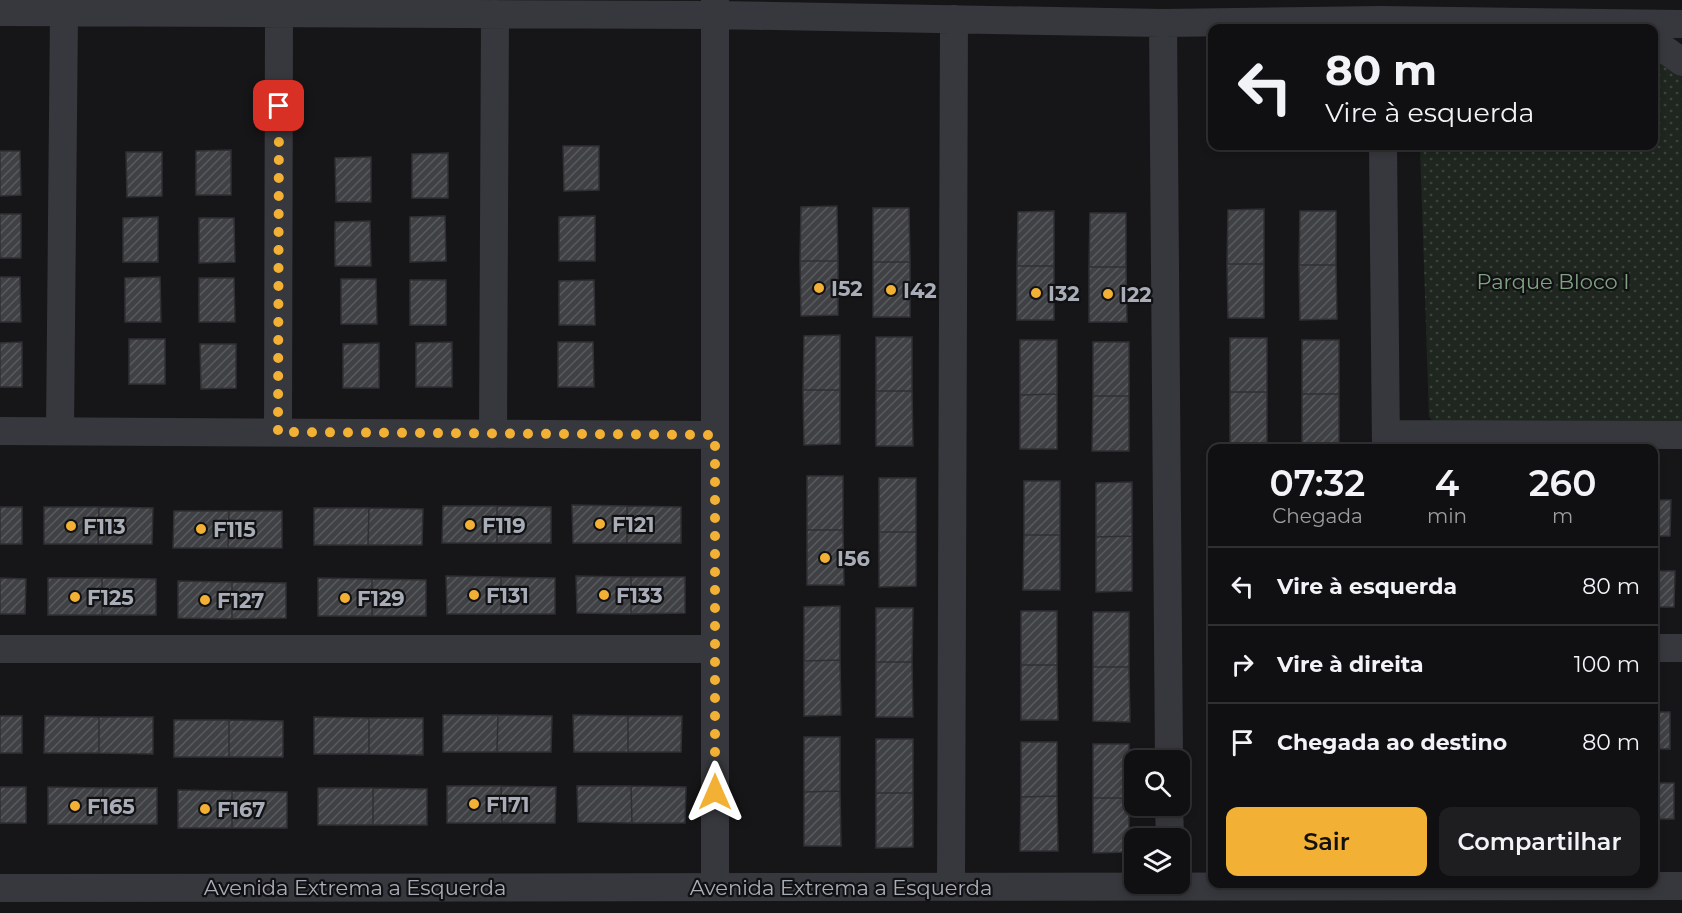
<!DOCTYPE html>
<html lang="pt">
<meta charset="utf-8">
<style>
:root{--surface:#101012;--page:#1e1e20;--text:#f1f3f6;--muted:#9c9d9f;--line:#303032;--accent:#f2b134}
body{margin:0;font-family:Montserrat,sans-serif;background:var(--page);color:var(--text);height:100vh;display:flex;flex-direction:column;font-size:22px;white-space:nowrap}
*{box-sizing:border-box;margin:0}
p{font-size:20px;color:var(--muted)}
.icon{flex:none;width:33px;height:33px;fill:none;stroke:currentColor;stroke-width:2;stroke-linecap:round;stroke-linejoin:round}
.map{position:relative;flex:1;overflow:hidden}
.panel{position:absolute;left:1208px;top:444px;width:450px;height:444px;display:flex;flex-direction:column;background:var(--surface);border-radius:12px;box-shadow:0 3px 9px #0003,0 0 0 2px var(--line)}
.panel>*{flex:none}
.guide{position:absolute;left:1208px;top:24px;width:450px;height:126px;border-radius:12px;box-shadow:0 3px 9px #0003,0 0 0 2px var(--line);background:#101012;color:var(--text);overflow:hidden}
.controls{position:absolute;left:1124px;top:750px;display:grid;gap:12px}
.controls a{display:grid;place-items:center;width:66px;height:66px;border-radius:12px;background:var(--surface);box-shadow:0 3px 9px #0003,0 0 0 2px var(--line);font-size:30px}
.pin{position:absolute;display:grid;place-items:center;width:51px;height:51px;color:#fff;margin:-26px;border-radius:12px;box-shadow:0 3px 9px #0006}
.me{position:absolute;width:66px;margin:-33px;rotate:0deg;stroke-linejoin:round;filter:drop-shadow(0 0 4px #0008)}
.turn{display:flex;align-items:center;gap:21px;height:126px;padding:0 18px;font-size:27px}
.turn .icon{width:78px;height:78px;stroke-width:2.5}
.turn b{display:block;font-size:42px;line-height:51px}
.eta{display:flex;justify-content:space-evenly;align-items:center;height:102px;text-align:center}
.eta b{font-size:36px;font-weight:600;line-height:42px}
.action{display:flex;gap:12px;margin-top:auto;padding:12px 18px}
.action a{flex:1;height:69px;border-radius:12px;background:var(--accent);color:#111;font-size:24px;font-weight:600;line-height:69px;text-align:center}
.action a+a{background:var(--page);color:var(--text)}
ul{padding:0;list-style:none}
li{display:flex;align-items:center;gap:18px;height:78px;padding:0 18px;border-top:2px solid var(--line)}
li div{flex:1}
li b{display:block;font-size:22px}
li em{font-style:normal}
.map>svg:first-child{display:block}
.park{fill:url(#park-dots)}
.building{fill:url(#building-hatch);stroke:#303034;stroke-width:1.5}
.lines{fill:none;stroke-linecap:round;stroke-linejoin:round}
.minor{stroke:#37383d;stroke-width:28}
.route{stroke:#f2b134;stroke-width:10;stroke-dasharray:0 18}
.poi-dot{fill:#f2b134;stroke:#111113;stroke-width:2}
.labels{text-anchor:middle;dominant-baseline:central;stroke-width:4.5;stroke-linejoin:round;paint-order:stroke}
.park-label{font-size:21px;fill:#7fa381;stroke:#111113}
.poi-label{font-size:21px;font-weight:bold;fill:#a8adb8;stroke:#111113;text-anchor:start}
.street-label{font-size:21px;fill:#a8adb8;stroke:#111113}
</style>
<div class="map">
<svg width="1682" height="913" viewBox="0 0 1682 913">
<defs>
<pattern id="park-dots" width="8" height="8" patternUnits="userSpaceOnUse" patternTransform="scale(1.5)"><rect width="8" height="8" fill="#1e261f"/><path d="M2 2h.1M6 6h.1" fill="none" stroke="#3c433d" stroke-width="1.8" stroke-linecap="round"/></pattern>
<pattern id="building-hatch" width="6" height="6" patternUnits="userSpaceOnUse" patternTransform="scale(1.5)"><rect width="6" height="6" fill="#404145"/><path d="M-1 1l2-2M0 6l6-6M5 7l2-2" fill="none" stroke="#595a5e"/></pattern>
</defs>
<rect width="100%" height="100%" fill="#161618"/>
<!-- park -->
<path class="park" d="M1653 49 1682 59V425H1437L1429 417 1420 146H1653Z"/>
<!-- building -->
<path class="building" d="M563 146H599V190L564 191Z
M231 150V195H196V151Z
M0 151H20L21 195 0 196Z
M126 152H162V196L127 197Z
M448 153V198H412V154Z
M371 157V202H336L335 158Z
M837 206 838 261H800L801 207Z
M873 208H909L910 262H873Z
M1264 209V264H1227L1228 210Z
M1054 211V266H1017L1018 212Z
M1300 211H1336V265H1299Z
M1090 213H1126V267H1089Z
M0 214H21V258H0Z
M445 216 446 261 410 262V217Z
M595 216V261H559V217Z
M158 217V262H123V218Z
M199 218H234L235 262 199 263Z
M370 221 371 266H335V222Z
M800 261H838V315L801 316Z
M873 262H910V317H873Z
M1227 264H1264V318H1228Z
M1299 265H1336L1337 319 1300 320Z
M1017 266H1054V320H1017Z
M1089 267H1126L1127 322H1089Z
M0 277H20L21 322H0Z
M160 277 161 322H125V278Z
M199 278H234L235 322H199Z
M341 279H376L377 324H341Z
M410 280H446V325H410Z
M594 280 595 325H559V281Z
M840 335V390H803L804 336Z
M876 337H912V391H876Z
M1230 338H1267V392H1230Z
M129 339H165V384H129Z
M1020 340H1057V394L1020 395Z
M1302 340H1339V394H1302Z
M22 342V387H0V343Z
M452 342V387H416V343Z
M558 342H593L594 387H558Z
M1093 342H1129V396H1093Z
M379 343V388H343V344Z
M200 344H236V388L201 389Z
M803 390H840V444L804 445Z
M876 391H912L913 446H876Z
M1230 392H1267V447L1230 448Z
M1057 394V449H1020V395Z
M1302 394H1339V448H1302Z
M1093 396H1129V451H1092Z
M807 476H843V530H807Z
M879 478H916V532H879Z
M1024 481H1060V535H1024Z
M1132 482V536L1096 537V483Z
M1653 500H1671L1670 536H1653Z
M572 505 627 506V543H573Z
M443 506H497V543H442Z
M497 506 551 507V543H497Z
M627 506 681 507V543H627Z
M0 507H22V544H0Z
M44 507H99L98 544H44Z
M99 507 153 508 152 544H98Z
M314 508H369L368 545H314Z
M369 508 423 509 422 545H368Z
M174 511H229L228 548H173Z
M229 511H282V548H228Z
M807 530H843L844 585H807Z
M879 532H916V586L879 587Z
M1024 535H1060V590H1023Z
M1132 536V591L1096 592V537Z
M1653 571H1675L1674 607H1653Z
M446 576 501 577V614H447Z
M576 576 631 577V614L577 613Z
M501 577 555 578V614H501Z
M631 577H685V613L631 614Z
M0 578 26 579 25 614H0Z
M48 578H102V615H48Z
M102 578 156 579V615H102Z
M318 578 372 579V616H318Z
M372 579 426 580V616H372Z
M178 581 232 582V619L178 618Z
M232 582 286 583V618L232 619Z
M840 606V660L804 661V607Z
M876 608H913L912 662H876Z
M1021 611H1057V665H1021Z
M1093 612H1129V667H1093Z
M840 660 841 715 804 716V661Z
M876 662H912L913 717H876Z
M1021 665H1057L1058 720H1021Z
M1093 667H1129L1130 722 1093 721Z
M1653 712H1670V749H1653Z
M443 715H498L497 752H443Z
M498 715 552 716 551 752H497Z
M573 715 628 716V752H574Z
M0 716H22V753H0Z
M45 716 99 717V753H44Z
M628 716H682L681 752H628Z
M99 717H153V754L99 753Z
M314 717 369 718V754H314Z
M369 718H423V755L369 754Z
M174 720H229V757H174Z
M229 720 283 721V757H229Z
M804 737H840V791L804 792Z
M876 739H913V793H876Z
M1021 742H1057V796L1021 797Z
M1093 744H1129V798H1093Z
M1653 783H1674V819H1653Z
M447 786H501L502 823H447Z
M501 786 556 787 555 823H502Z
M577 786H631L632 823 578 822Z
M631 786 686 787 685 823H632Z
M0 787H26V823H0Z
M48 787 103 788V824H48Z
M103 788H157V824H103Z
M318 788H373V825H318Z
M373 788 427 789V825H373Z
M178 790 232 791V828H178Z
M232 791 287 792V828H232Z
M840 791 841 846H804V792Z
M876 793H913V847L876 848Z
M1057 796 1058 851H1020L1021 797Z
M1093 798H1129V852L1093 853Z"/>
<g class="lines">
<!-- minor -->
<path class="minor" d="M0 12 715 15 1163 23 1381 20 1682 24
M1163 23 1169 760
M1653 41 1682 62
M1383 146 1386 448
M0 431 715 435
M60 431 64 12
M278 432 279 13
M493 434 495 14
M1386 434 1682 435
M1653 648H1682
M0 649H715
M1169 806 1170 838
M715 887V0
M951 887 954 19
M0 888 1682 886"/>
</g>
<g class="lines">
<!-- route -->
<path class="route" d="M279 106 278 432 715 435V792"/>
</g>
<!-- markers -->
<g class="poi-dot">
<circle cx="819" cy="288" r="6"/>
<circle cx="891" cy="290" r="6"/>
<circle cx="1036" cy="293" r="6"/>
<circle cx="1108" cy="294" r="6"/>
<circle cx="600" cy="524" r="6"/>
<circle cx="470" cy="525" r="6"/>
<circle cx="71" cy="526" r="6"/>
<circle cx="201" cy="529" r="6"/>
<circle cx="825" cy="558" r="6"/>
<circle cx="474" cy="595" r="6"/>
<circle cx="604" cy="595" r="6"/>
<circle cx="75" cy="597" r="6"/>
<circle cx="345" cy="598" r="6"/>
<circle cx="205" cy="600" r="6"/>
<circle cx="474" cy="804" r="6"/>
<circle cx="75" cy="806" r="6"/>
<circle cx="205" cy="809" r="6"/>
</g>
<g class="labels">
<!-- park labels -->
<g class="park-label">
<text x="1553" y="281">Parque Bloco I</text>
</g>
<!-- poi labels -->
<g class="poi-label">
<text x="831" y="288">I52</text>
<text x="903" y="290">I42</text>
<text x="1048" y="293">I32</text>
<text x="1120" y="294">I22</text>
<text x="612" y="524">F121</text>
<text x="482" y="525">F119</text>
<text x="83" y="526">F113</text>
<text x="213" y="529">F115</text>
<text x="837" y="558">I56</text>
<text x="486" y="595">F131</text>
<text x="616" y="595">F133</text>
<text x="87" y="597">F125</text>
<text x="357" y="598">F129</text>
<text x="217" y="600">F127</text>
<text x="486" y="804">F171</text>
<text x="87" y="806">F165</text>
<text x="217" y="809">F167</text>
</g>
<!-- street labels -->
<g class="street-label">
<text x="355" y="887">Avenida Extrema a Esquerda</text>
<text x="841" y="887">Avenida Extrema a Esquerda</text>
</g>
</g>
</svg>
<div class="controls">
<a><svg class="icon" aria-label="search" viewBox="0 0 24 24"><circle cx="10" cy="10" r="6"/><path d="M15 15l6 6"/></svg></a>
<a><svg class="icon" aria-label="layers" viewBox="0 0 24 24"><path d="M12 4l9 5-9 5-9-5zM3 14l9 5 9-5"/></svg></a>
</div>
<div class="pin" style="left:279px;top:106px;background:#d93025"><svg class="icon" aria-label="arrive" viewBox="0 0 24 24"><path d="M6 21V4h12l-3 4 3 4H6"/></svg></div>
<svg class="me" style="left:715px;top:792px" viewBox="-20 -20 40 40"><path d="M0-17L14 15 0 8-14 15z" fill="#f2b134" stroke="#fff" stroke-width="4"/></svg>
<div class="guide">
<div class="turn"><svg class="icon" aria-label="left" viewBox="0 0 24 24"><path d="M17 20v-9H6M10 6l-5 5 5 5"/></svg><div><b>80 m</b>Vire à esquerda</div></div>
</div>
<section class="panel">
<div class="eta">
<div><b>07:32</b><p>Chegada</p></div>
<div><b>4</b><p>min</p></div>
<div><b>260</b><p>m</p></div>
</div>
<ul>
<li><svg class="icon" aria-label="left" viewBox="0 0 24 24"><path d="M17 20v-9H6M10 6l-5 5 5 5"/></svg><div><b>Vire à esquerda</b></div><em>80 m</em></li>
<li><svg class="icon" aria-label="right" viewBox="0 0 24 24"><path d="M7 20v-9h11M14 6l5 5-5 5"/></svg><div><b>Vire à direita</b></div><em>100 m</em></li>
<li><svg class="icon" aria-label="arrive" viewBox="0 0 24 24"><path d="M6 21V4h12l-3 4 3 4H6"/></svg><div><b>Chegada ao destino</b></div><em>80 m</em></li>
</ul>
<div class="action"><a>Sair</a><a>Compartilhar</a></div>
</section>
</div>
